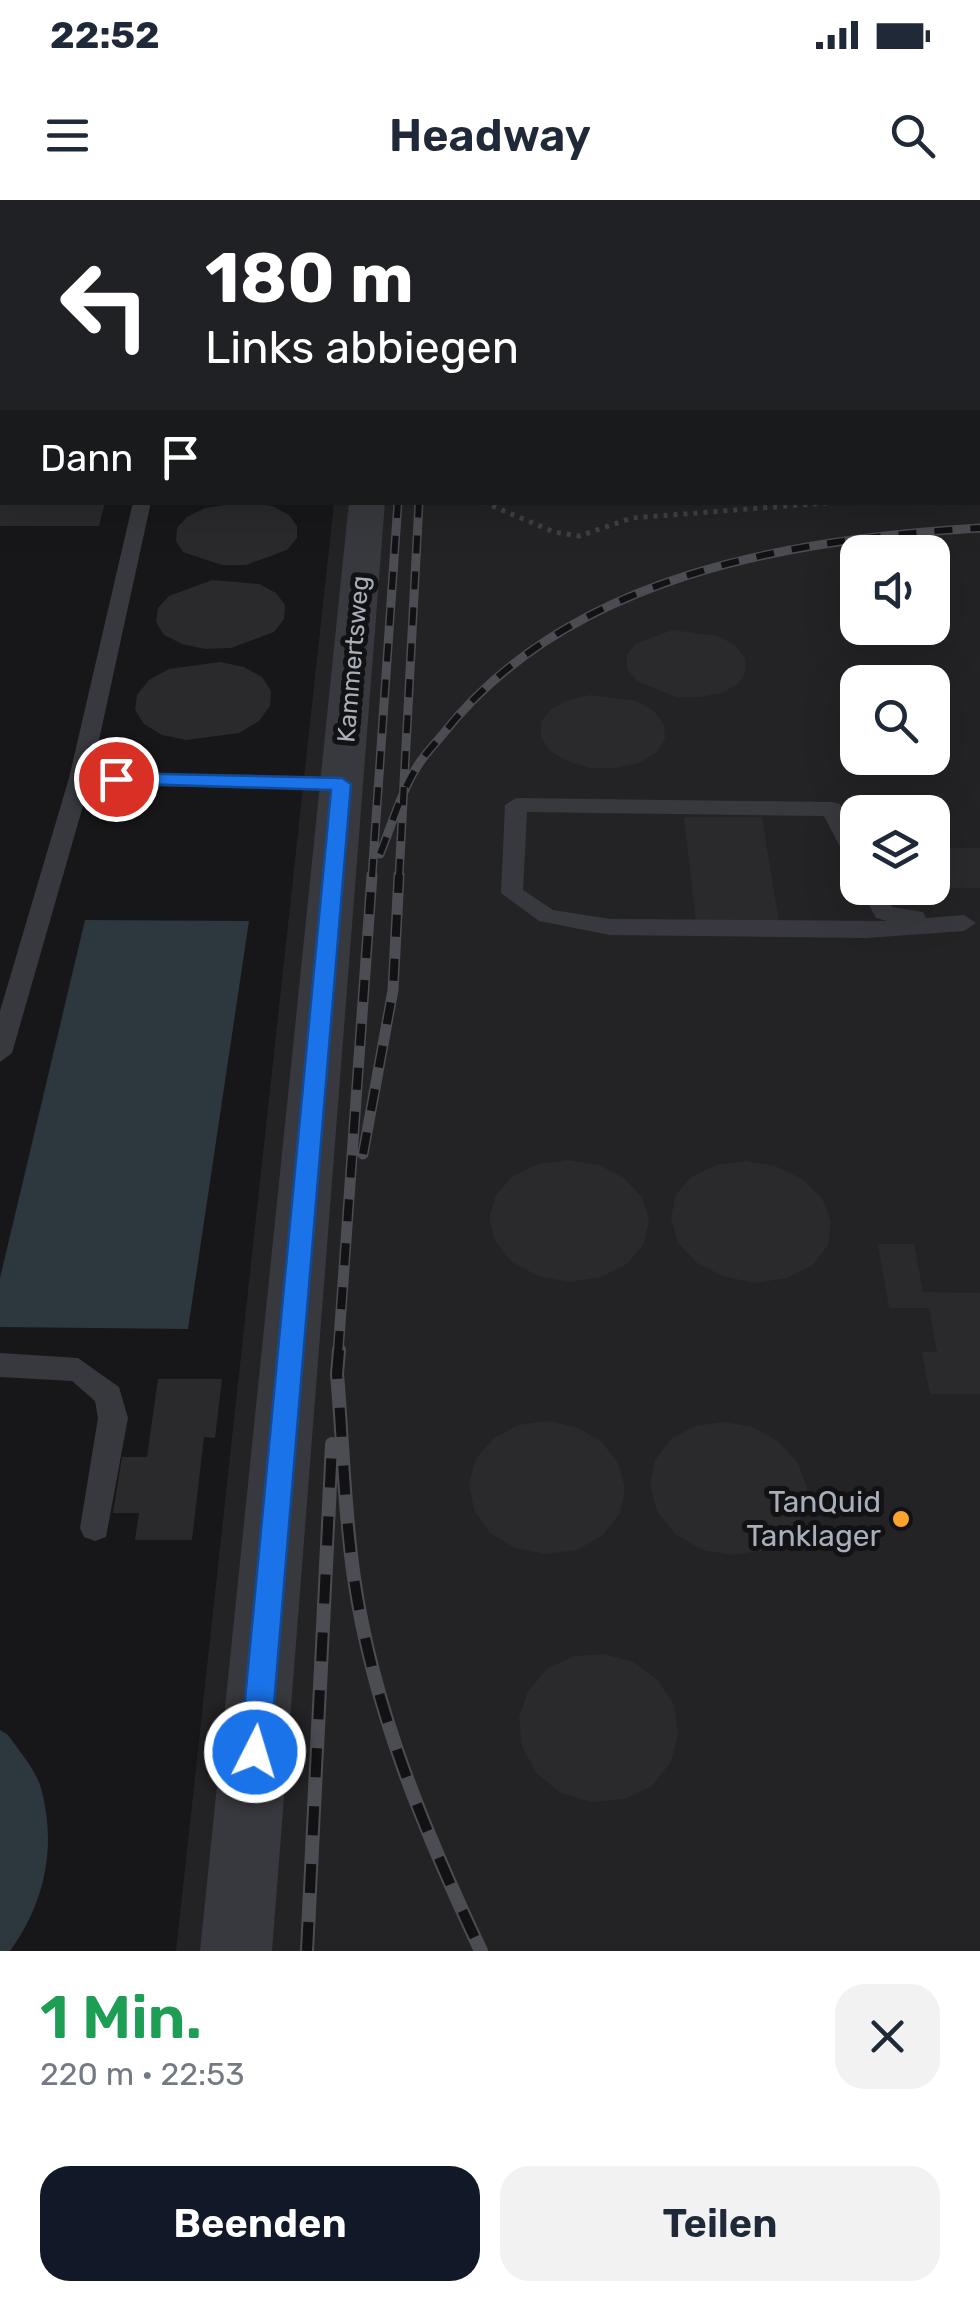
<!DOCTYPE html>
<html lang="de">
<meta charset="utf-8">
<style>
:root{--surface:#fff;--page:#f2f2f3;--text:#1f2937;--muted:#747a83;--accent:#111827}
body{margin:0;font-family:Rubik,sans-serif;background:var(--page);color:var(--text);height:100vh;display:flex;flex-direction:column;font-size:38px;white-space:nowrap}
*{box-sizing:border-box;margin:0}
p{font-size:32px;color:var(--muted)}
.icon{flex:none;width:55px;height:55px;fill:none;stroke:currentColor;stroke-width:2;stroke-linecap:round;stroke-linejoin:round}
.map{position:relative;height:1751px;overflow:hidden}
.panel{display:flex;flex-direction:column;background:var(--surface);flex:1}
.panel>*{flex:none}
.guide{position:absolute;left:0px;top:0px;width:980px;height:305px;box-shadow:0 10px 40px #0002;background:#202124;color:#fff;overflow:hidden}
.fabs{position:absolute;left:840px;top:335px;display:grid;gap:20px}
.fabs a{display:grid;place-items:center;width:110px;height:110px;border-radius:20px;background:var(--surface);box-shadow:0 10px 40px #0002;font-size:50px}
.pin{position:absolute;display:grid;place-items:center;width:85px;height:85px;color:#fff;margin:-42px;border:5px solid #fff;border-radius:50%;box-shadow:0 2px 10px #0007}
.me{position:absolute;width:110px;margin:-55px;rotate:5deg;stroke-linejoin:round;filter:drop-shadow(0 0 8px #0008)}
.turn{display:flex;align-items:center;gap:35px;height:210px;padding:0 40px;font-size:45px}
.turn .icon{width:130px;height:130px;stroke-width:2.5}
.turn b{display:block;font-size:70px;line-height:85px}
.then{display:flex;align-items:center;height:95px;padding:0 40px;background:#0003;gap:20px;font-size:38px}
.round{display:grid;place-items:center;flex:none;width:105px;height:105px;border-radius:30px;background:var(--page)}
.headline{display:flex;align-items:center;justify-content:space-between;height:170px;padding:0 40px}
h1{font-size:60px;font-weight:600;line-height:75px;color:#1e9e55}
.cta{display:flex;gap:20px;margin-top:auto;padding:20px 40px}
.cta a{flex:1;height:115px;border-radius:30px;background:var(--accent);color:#fff;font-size:40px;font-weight:600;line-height:115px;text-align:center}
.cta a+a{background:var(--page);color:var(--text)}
.status{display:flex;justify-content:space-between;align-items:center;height:70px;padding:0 50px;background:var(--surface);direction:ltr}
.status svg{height:28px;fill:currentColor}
header{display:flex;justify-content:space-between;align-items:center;height:130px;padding:0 40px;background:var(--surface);font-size:45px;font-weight:600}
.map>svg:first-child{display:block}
.built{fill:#232326;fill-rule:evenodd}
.water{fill:#2c373e}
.building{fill:#2a2a2d}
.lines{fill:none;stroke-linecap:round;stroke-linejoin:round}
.path{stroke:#3e4045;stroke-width:5;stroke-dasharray:4 6;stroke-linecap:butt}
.service{fill:#38393e;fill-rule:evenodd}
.minor{fill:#38393e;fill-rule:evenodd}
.rail-far2-casing{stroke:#4b4d53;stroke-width:9}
.rail-far1-casing{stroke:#4b4d53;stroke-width:11}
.rail-casing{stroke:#4b4d53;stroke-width:14}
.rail-far2{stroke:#121214;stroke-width:6;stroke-dasharray:18;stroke-linecap:butt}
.rail-far1{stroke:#121214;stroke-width:8;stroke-dasharray:22;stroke-linecap:butt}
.rail{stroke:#121214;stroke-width:10;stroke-dasharray:29;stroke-linecap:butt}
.route{fill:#1a73e8;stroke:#114b97;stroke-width:2.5}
.poi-dot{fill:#fba42d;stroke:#121214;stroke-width:4}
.labels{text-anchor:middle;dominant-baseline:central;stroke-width:10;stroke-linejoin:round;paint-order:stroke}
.street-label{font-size:25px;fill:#a8afba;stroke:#121214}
.near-poi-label{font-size:30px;fill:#a8afba;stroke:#121214;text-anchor:end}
</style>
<div class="status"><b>22:52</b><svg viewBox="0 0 49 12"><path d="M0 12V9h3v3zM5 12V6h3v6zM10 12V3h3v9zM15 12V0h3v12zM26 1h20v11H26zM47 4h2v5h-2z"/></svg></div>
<header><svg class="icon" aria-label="menu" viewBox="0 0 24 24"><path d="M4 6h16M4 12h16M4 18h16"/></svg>Headway<svg class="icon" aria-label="search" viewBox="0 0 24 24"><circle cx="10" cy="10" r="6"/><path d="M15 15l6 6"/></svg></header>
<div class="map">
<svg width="980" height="1751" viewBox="0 0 980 1751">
<rect width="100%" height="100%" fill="#171719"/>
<!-- built -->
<path class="built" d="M74 0H980V1751H176L334 303 978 302V2ZM858 352H932V428H858ZM858 482H932V558H858ZM858 612H932V688H858Z"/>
<!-- water -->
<path class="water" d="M85 720 249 721 188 1129 0 1127V1078Z
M0 1530 8 1535C19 1551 36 1570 41 1588 57 1646 45 1703 10 1751H0Z"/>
<!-- building -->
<path class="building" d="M0 302H105L99 326H0Z
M246 302 272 306 289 315 297 326V338L287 350 246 365H222L183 352 176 341 177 328 187 317 205 308Z
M212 380 259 384 276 393 285 405 284 419 274 432 231 448 205 449 182 444 164 435 156 422 158 408 169 396Z
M673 430 718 436 735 445 745 458 746 471 739 483 722 493 700 497H676L637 481 627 469V455L636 443Z
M220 462 244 467 262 477 271 491 270 506 259 521 239 533 186 540 162 535 144 524 135 510 137 495 149 480 169 469Z
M590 495 637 501 655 512 664 525 665 539 656 553 639 563 616 568H590L567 561 550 551 541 537V522L551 509 568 500Z
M684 617H762L779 722H696Z
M932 648H980V688H932Z
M568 960 599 965 624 978 642 997 649 1020 644 1044 627 1064 601 1077 570 1082 538 1076 512 1062 495 1041 489 1018 496 995 513 976 538 964Z
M745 961 775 966 802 979 822 998 831 1021 828 1045 813 1065 787 1078 756 1083 725 1077 697 1063 678 1043 671 1019 675 996 691 977 716 965Z
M878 1044H914L923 1092 980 1093V1194H930L922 1152H937L929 1108H889Z
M158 1179H222L215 1238 204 1237 192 1340H135L139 1313H113L122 1257H147Z
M547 1221 576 1227 601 1241 618 1263 625 1288 620 1313 603 1335 577 1350 546 1354 515 1348 490 1333 474 1310 469 1284 476 1259 493 1239 518 1225Z
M724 1222 753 1227 779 1242 798 1263 807 1288 804 1314 788 1336 764 1350 733 1355 702 1350 675 1334 657 1311 650 1285 655 1260 671 1239 695 1226Z
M604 1454 633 1462 658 1480 674 1505 678 1534 671 1562 652 1586 625 1599 592 1602 561 1593 537 1574 522 1547 519 1518 528 1491 547 1469 574 1456Z"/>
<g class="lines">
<!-- path -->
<path class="path" d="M483 302 554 332 579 336 632 318 839 302"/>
<!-- service -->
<path class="service" d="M264 0H306L307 2H266Z
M978 36H980V44H978Z
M0 104H2V114H0Z
M0 252H2V262H0Z
M133 302H151L92 572 341 578 352 584 341 590 89 585 12 853 0 862V811L69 578Z
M516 598 832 602 840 604 858 637V667L847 660 824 616 527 612 523 690 553 710 610 719 887 721 876 718 860 688H882L892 707 923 712 926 718 964 715 976 723 964 731 866 738 610 735 539 721 501 693 505 605Z
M0 1153 78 1158 119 1187 128 1218 106 1337 95 1341 84 1337 80 1328 98 1218 95 1201 72 1181 0 1177Z"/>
<!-- minor -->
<path class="minor" d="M380 0H408V2H380Z
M349 302H385L272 1751H200Z"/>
<!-- rail-far2 casing -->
<g class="rail-far2-casing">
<path id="rail-far2" d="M380 654C391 627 400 595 415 570 422 557 434 545 443 534 568 375 790 339 980 328
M372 677 398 302
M399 677 419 302"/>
</g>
<!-- rail-far1 casing -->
<g class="rail-far1-casing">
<path id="rail-far1" d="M363 954 393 790 399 675
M338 1153 372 675"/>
</g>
<!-- rail casing -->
<g class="rail-casing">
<path id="rail" d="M339 1150 337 1174C343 1242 344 1311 354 1378 373 1509 425 1632 481 1751
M307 1751 332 1244"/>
</g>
<!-- rail-far2 -->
<use href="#rail-far2" class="rail-far2"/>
<!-- rail-far1 -->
<use href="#rail-far1" class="rail-far1"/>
<!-- rail -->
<use href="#rail" class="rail"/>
</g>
<!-- route -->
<path class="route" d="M116 573 342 578 351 584 270 1552 265 1563 255 1567 244 1563 240 1552 331 590 109 583V575Z"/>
<!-- markers -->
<circle class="poi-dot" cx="901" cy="1319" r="10"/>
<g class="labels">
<!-- street labels -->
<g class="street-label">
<text transform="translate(353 459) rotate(-85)">Kammertsweg</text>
</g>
<!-- near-poi labels -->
<g class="near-poi-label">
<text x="881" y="1302">TanQuid<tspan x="881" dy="34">Tanklager</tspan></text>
</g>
</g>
</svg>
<div class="fabs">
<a><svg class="icon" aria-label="sound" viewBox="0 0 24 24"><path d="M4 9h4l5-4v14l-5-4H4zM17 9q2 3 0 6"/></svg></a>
<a><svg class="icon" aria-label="search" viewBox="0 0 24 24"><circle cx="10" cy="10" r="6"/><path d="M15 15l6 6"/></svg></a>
<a><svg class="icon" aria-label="layers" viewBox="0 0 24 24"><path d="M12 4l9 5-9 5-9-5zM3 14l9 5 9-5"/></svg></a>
</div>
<div class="pin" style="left:116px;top:579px;background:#d93025"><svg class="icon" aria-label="arrive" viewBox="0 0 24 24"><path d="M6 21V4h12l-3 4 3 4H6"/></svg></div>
<svg class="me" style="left:255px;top:1552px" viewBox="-20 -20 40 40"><circle r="17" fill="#1a73e8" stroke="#fff" stroke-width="3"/><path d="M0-11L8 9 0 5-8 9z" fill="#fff"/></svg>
<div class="guide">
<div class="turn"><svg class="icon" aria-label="left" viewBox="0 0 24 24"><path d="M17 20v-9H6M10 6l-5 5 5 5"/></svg><div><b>180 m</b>Links abbiegen</div></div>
<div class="then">Dann<svg class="icon" aria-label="arrive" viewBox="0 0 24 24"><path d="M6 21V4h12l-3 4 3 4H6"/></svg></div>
</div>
</div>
<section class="panel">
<div class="headline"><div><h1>1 Min.</h1><p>220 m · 22:53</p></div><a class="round"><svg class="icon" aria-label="close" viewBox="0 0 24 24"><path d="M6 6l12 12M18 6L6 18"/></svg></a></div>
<div class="cta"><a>Beenden</a><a>Teilen</a></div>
</section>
